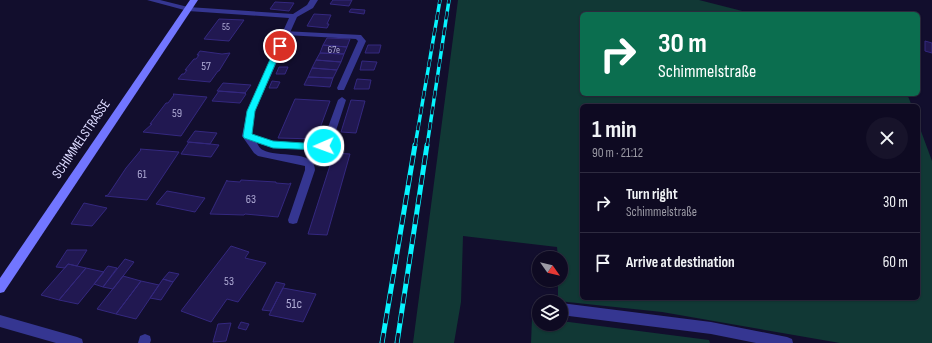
<!DOCTYPE html>
<meta charset="utf-8">
<style>
:root{--surface:#0e0a22;--page:#17132a;--text:#f1f3f6;--muted:#9b9aa5;--line:#2e2b40}
body{margin:0;font-family:"Sofia Sans Condensed",sans-serif;background:var(--page);color:var(--text);height:100vh;display:flex;flex-direction:column;font-size:15px;white-space:nowrap}
*{box-sizing:border-box;margin:0}
p{font-size:13px;color:var(--muted)}
.icon{flex:none;width:22px;height:22px;fill:none;stroke:currentColor;stroke-width:2;stroke-linecap:round;stroke-linejoin:round}
.map{position:relative;flex:1;overflow:hidden}
.details{position:absolute;left:580px;top:104px;width:340px;height:196px;display:flex;flex-direction:column;background:var(--surface);border-radius:6px;box-shadow:0 1px 3px #0004,0 0 0 1px var(--line)}
.details>*{flex:none}
.hud{position:absolute;left:580px;top:12px;width:340px;height:84px;border-radius:6px;box-shadow:0 1px 3px #0004,0 0 0 1px var(--line);background:#0b6e4f;color:#fff;overflow:hidden}
.needle{width:26px;rotate:124deg}
.tools{position:absolute;left:532px;top:251px;display:grid;gap:8px}
.tools a{display:grid;place-items:center;width:36px;height:36px;border-radius:50%;background:var(--surface);box-shadow:0 1px 3px #0004,0 0 0 1px var(--line);font-size:20px}
.pin{position:absolute;display:grid;place-items:center;width:34px;height:34px;color:#fff;margin:-17px;border:2px solid #fff;border-radius:50%;box-shadow:0 1px 4px #0007}
.me{position:absolute;width:44px;margin:-22px;rotate:268deg;stroke-linejoin:round;filter:drop-shadow(0 0 3px #0008)}
.turn{display:flex;align-items:center;gap:14px;height:84px;padding:0 12px;font-size:18px}
.turn .icon{width:52px;height:52px;stroke-width:2.5}
.turn b{display:block;font-size:28px;line-height:34px}
.round{display:grid;place-items:center;flex:none;width:42px;height:42px;border-radius:21px;background:var(--page)}
.headline{display:flex;align-items:center;justify-content:space-between;height:68px;padding:0 12px}
h1{font-size:24px;font-weight:700;line-height:30px}
ul{padding:0;list-style:none}
li{display:flex;align-items:center;gap:12px;height:60px;padding:0 12px;border-top:1px solid var(--line)}
li div{flex:1}
li b{display:block;font-size:15px}
li em{font-style:normal}
.map>svg:first-child{display:block}
.green{fill:#113835}
.building{fill:#211851;stroke:#34287f}
.lines{fill:none;stroke-linecap:round;stroke-linejoin:round}
.lane{fill:#353691;fill-rule:evenodd}
.street{fill:#353691;fill-rule:evenodd}
.secondary{fill:#7276ff;fill-rule:evenodd}
.rail-far1-casing{stroke:#07f4ff;stroke-width:3.5}
.rail-casing{stroke:#07f4ff;stroke-width:5}
.rail-far1{stroke:#120e2d;stroke-width:2.5;stroke-dasharray:8;stroke-linecap:butt}
.rail{stroke:#120e2d;stroke-width:3.5;stroke-dasharray:10;stroke-linecap:butt}
.route{fill:#07f4ff;stroke:#059fa6}
.labels{text-anchor:middle;dominant-baseline:central;stroke-width:3;stroke-linejoin:round;paint-order:stroke}
.far-number-label{font-size:10px;fill:#aeaad4}
.number-label{font-size:12px;fill:#aeaad4}
.street-label{font-size:14px;fill:#dddbff;stroke:#120e2d}
.near-number-label{font-size:14px;fill:#aeaad4}
</style>
<div class="map">
<svg width="932" height="343" viewBox="0 0 932 343">
<rect width="100%" height="100%" fill="#120e2d"/>
<!-- green -->
<path class="green" d="M458 0H699L754 14H582V94H907L912 106H582V298H918V123L932 161V343H840L662 312 558 301V280H561V258H558L557 247 463 236 461 302 454 343H413Z
M532 318 539 319V324H561V321L709 340 710 343H531Z"/>
<!-- building -->
<path class="building" d="M333 0H352L349 6 330 4Z
M275 2 294 3 289 11 270 9Z
M351 9 365 10 364 14 349 12Z
M314 14 331 15 327 24H329L327 28 307 26Z
M219 19 244 20 229 41 204 39Z
M327 38 350 39 347 47 323 45Z
M925 41 932 43V53L925 51Z
M323 45 347 47 344 54 320 53Z
M368 45H381L379 53H365Z
M200 51 222 54 230 53 219 71H218L210 82 178 79 182 74H184L187 70H185L194 59H196L199 55H197Z
M320 53 344 54 341 62 316 60Z
M316 60 341 62 337 70 312 68Z
M362 61 377 62 374 70H360Z
M279 67H288L285 74H276Z
M312 68 337 70 333 78 308 77Z
M308 77 333 78 330 87 304 85Z
M357 79 371 80 369 89H354Z
M272 81 280 82 277 88H269Z
M223 83 251 85 245 93 217 91Z
M219 91 245 93 246 94 240 103 212 101Z
M173 94 207 97 181 136 143 132 152 124H150L166 103H168L174 95Z
M295 99 330 101 316 139 278 138Z
M351 100 365 101 356 133 341 132Z
M195 131 217 133 210 144 187 142Z
M189 142 210 144 219 145 211 157 181 154Z
M140 149 179 152 147 200 105 196 108 195 126 168 141 150Z
M334 153 350 154 327 235 308 234Z
M227 180V181L240 182 241 180 276 182V183L289 184 291 183 278 217 245 214 244 215 210 214Z
M167 191 205 198 195 212 156 204Z
M84 203 107 208 92 226 71 224Z
M231 246 249 252 245 258 266 263 238 302 227 299 211 322 181 311Z
M67 250H87L77 266 68 264 65 268 56 267Z
M125 259 134 262 113 289 103 287Z
M68 264 86 268 59 300 41 295Z
M108 266 117 268 103 287 94 284Z
M86 268 104 272 78 304 59 300Z
M169 272 179 274 173 282 163 279Z
M123 276 141 281 116 314 97 309Z
M163 279 173 282 161 300 150 298Z
M141 281 159 285 136 319 116 314Z
M276 282 285 284 271 311 262 310Z
M283 288 316 294 303 322 269 315Z
M241 322 249 324 246 330 238 328Z
M231 323 226 341 213 342 218 324Z"/>
<g class="lines">
<!-- lane -->
<path class="lane" d="M283 31 361 35 366 41 344 90H338L337 88 358 41 356 39 286 35 282 33Z
M342 97 346 100 332 143 323 149 273 148 257 143C258 145 260 149 263 150 276 158 315 149 315 170L298 220 297 223 293 224 289 223 288 220 305 170V166L258 156 254 153 242 136 247 133 274 142 318 144 323 141 338 100Z
M561 303 711 322 787 337 792 339 793 343H756L711 334 561 315Z"/>
<!-- street -->
<path class="street" d="M147 0H160L188 7 293 14 307 5 310 0H318L313 8 297 17 255 111 250 138 247 139 242 136 247 111 289 18 188 11Z
M0 315 77 337 82 339 83 343H56L0 327Z
M145 334 150 336 151 340 150 343H138L140 336Z"/>
<!-- secondary -->
<path class="secondary" d="M190 0H198L4 292 0 293V278Z"/>
<!-- rail-far1 casing -->
<g class="rail-far1-casing">
<path id="rail-far1" d="M415 146 440 0
M427 146 449 0"/>
</g>
<!-- rail casing -->
<g class="rail-casing">
<path id="rail" d="M382 343 415 145
M397 343 427 145"/>
</g>
<!-- rail-far1 -->
<use href="#rail-far1" class="rail-far1"/>
<!-- rail -->
<use href="#rail" class="rail"/>
</g>
<!-- route -->
<path class="route" d="M280 44 283 46 255 111 252 134 273 141 319 144 324 143 328 146 327 148 320 150 273 148 244 138 243 136 247 111 276 46Z"/>
<g class="labels">
<!-- far-number labels -->
<g class="far-number-label">
<text x="226" y="27">55</text>
<text x="334" y="50">67e</text>
</g>
<!-- number labels -->
<g class="number-label">
<text x="206" y="66">57</text>
<text x="177" y="113">59</text>
<text x="142" y="174">61</text>
<text x="251" y="199">63</text>
<text x="229" y="281">53</text>
</g>
<!-- street labels -->
<g class="street-label">
<text transform="translate(81 139) rotate(-56)">SCHIMMELSTRASSE</text>
</g>
<!-- near-number labels -->
<g class="near-number-label">
<text x="294" y="303">51c</text>
</g>
</g>
</svg>
<div class="tools">
<a><svg class="needle" viewBox="-14 -14 28 28"><path d="M0-13l5 13h-10z" fill="#e53935"/><path d="M0 13l5-13h-10z" fill="#9b9aa5"/></svg></a>
<a><svg class="icon" aria-label="layers" viewBox="0 0 24 24"><path d="M12 4l9 5-9 5-9-5zM3 14l9 5 9-5"/></svg></a>
</div>
<div class="pin" style="left:280px;top:46px;background:#d93025"><svg class="icon" aria-label="arrive" viewBox="0 0 24 24"><path d="M6 21V4h12l-3 4 3 4H6"/></svg></div>
<svg class="me" style="left:324px;top:146px" viewBox="-20 -20 40 40"><circle r="17" fill="#07f4ff" stroke="#fff" stroke-width="3"/><path d="M0-11L8 9 0 5-8 9z" fill="#fff"/></svg>
<div class="hud">
<div class="turn"><svg class="icon" aria-label="right" viewBox="0 0 24 24"><path d="M7 20v-9h11M14 6l5 5-5 5"/></svg><div><b>30 m</b>Schimmelstraße</div></div>
</div>
<section class="details">
<div class="headline"><div><h1>1 min</h1><p>90 m · 21:12</p></div><a class="round"><svg class="icon" aria-label="close" viewBox="0 0 24 24"><path d="M6 6l12 12M18 6L6 18"/></svg></a></div>
<ul>
<li><svg class="icon" aria-label="right" viewBox="0 0 24 24"><path d="M7 20v-9h11M14 6l5 5-5 5"/></svg><div><b>Turn right</b><p>Schimmelstraße</p></div><em>30 m</em></li>
<li><svg class="icon" aria-label="arrive" viewBox="0 0 24 24"><path d="M6 21V4h12l-3 4 3 4H6"/></svg><div><b>Arrive at destination</b></div><em>60 m</em></li>
</ul>
</section>
</div>
